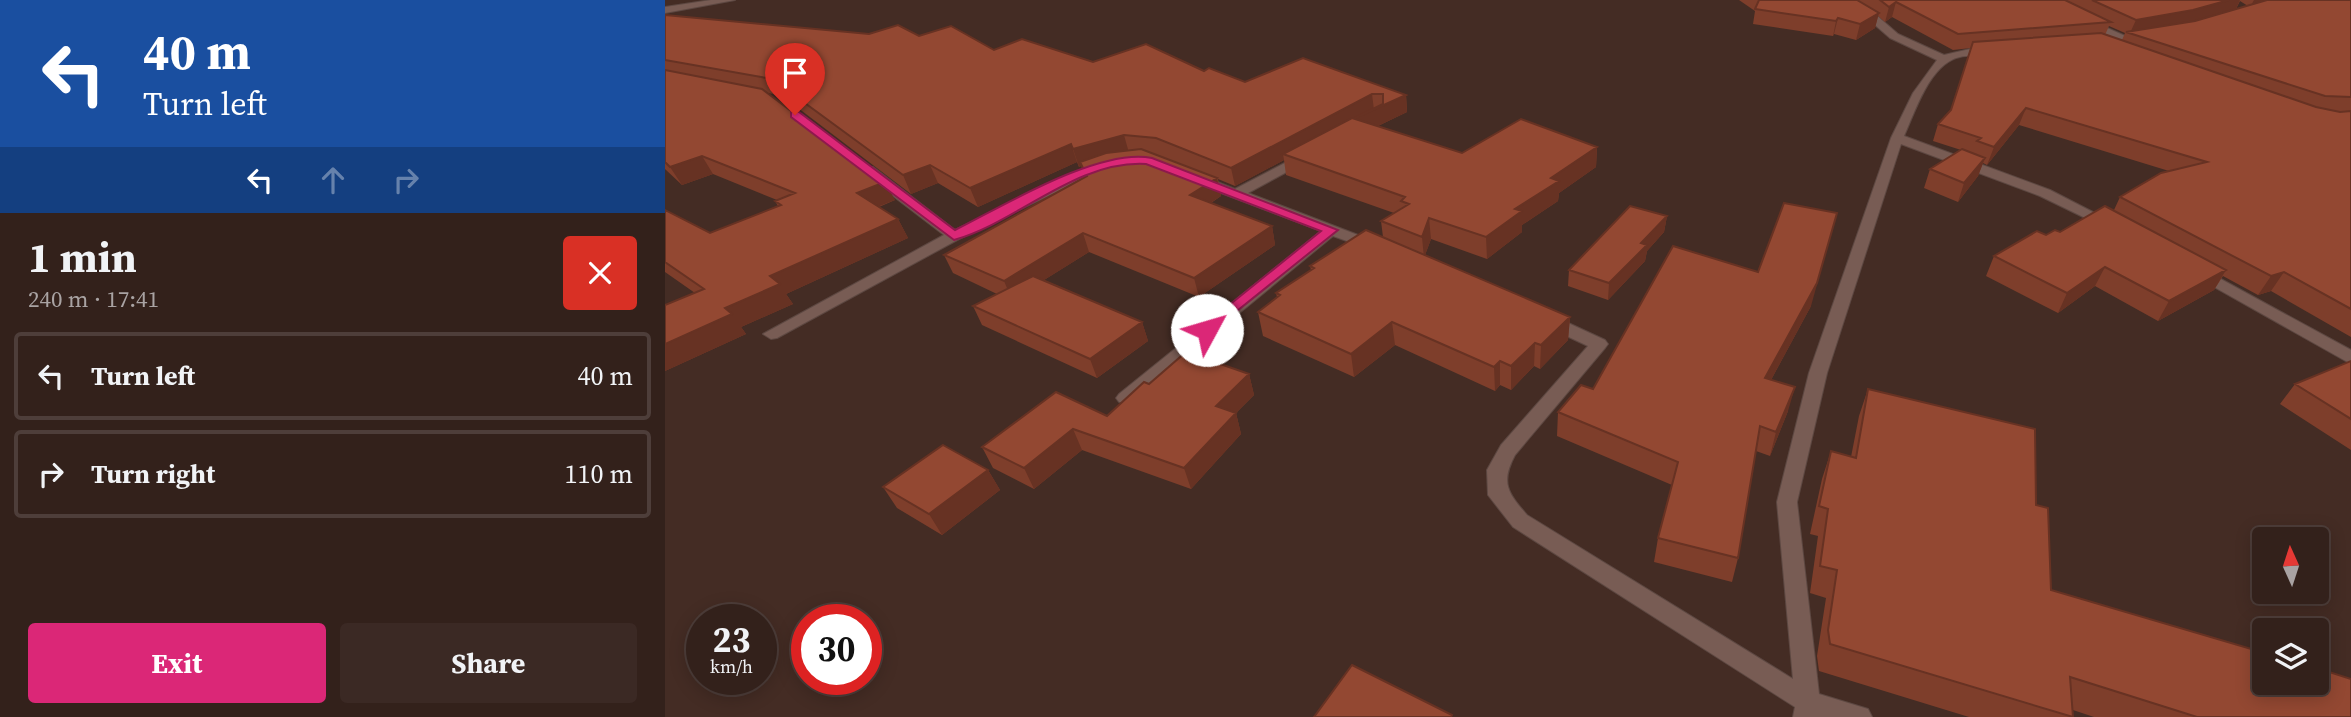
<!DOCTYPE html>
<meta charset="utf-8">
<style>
:root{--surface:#33211b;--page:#3b2924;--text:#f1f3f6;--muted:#a9a3a3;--line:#4e3e3a;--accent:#db2777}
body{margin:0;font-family:"Source Serif 4",serif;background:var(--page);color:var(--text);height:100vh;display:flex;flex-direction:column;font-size:26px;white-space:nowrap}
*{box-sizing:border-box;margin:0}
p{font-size:23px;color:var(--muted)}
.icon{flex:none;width:38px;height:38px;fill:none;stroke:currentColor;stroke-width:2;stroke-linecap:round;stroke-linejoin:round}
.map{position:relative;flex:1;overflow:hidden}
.details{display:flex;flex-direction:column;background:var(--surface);width:665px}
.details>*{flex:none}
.top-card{background:#1a4fa0;color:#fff;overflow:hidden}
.needle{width:46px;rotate:357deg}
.controls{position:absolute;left:1587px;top:527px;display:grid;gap:14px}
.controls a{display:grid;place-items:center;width:77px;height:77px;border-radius:7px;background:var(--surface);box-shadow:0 4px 18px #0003,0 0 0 2px var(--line);font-size:35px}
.speed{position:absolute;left:21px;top:604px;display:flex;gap:14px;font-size:35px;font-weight:700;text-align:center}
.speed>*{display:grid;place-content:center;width:91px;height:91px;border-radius:50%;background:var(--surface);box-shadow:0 4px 18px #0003,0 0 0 2px var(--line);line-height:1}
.speed small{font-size:18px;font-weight:400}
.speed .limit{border:10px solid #d22;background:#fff;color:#111}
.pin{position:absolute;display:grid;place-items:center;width:60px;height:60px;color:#fff;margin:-72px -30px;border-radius:50% 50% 50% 0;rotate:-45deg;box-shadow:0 0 7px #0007}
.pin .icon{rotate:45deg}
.me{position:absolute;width:77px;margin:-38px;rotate:51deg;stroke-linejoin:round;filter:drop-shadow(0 0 5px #0008)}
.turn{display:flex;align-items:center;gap:24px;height:147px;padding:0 28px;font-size:32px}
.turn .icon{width:91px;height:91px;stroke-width:2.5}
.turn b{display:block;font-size:49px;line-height:60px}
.lanes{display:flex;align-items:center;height:66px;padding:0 28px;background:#0003;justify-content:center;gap:35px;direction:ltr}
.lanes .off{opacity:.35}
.round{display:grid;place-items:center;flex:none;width:74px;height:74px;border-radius:7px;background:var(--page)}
.headline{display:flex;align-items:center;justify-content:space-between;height:119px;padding:0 28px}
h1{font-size:42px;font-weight:700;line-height:52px}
.cta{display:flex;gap:14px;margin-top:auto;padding:14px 28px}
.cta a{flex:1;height:80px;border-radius:7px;background:var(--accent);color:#fff;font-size:28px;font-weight:700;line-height:80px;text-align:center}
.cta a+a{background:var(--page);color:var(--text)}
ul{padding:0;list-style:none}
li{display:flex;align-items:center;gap:21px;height:88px;margin:0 14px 10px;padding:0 14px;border:4px solid var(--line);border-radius:7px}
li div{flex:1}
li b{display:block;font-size:26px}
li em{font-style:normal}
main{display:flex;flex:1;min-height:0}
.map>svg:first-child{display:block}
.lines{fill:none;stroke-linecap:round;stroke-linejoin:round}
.minor-casing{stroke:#5d4842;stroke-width:2}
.minor{fill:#785c54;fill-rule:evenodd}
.wall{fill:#7e3e2b;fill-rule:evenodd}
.shaded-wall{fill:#673223}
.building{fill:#934832;stroke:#673223;stroke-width:2}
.route{fill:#db2777;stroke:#8e194d;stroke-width:2}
</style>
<main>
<section class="details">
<div class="top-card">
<div class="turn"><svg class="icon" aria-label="left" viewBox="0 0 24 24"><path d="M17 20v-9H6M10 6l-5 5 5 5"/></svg><div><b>40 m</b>Turn left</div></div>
<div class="lanes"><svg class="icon" aria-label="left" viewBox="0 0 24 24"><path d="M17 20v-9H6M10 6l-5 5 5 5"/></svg><svg class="icon off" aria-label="ahead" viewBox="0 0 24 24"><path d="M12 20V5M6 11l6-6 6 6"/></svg><svg class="icon off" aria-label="right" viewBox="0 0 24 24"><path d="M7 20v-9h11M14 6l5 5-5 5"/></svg></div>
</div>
<div class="headline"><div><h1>1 min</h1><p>240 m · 17:41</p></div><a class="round" style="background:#d93025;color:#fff"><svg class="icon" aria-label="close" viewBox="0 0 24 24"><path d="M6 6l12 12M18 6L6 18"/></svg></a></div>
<ul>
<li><svg class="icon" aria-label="left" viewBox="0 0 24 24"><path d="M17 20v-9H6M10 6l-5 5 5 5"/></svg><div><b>Turn left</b></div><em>40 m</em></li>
<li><svg class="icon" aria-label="right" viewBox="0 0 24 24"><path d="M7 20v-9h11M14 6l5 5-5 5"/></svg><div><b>Turn right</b></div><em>110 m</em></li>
</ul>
<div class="cta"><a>Exit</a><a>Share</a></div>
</section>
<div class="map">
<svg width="1686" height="717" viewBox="0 0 1686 717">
<rect width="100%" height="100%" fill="#442c24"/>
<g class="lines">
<!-- minor casing -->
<g class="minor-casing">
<path id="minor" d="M46 0H70L0 13V7Z
M1170 0H1183L1210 14 1233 34 1279 55 1305 49 1327 48 1332 51C1323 58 1307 54 1295 57 1265 63 1250 112 1239 136L1385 190 1453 225 1451 228H1441L1375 196 1236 144 1162 373 1132 502 1154 694 1203 709 1207 717H1128L1130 707 848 527 823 495 822 470 836 445 923 346 876 324 874 320 876 316H888L940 340 943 344 940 348 850 455C835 483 843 493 862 515L1128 679 1112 502 1144 373 1226 138 1248 93 1272 60 1225 38 1202 18Z
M1422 19 1467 39 1468 41 1459 43 1418 24 1417 22Z
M639 153 644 154V160L583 193 714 243 717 246 714 249H704L668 236 466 402H454L451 398 454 394 656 231 527 182V176H537L570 189Z
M438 160 445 164 443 167 294 239 112 338 106 339 98 334 279 235 198 173V167H208L290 230Z
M1532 266 1686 350V364L1526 274 1524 271Z"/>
</g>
<!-- minor -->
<use href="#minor" class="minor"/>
</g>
<!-- wall -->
<path class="wall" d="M1074 0H1686V337L1606 291 1593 295 1558 276 1549 290 1493 321 1430 286 1393 313 1321 276 1329 256 1381 235 1395 232 1449 210 1455 197 1504 171 1354 125 1322 165 1318 163 1313 176 1293 202 1259 188 1265 169 1296 150 1268 141 1273 124 1286 110 1306 48 1288 50 1227 17 1220 22 1213 16 1210 28 1191 40 1169 34 1168 36 1088 24 1090 11ZM1575 1 1583 6 1571 9ZM1444 26 1460 33 1457 40 1440 35Z
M0 15 204 34 254 36 329 50 428 62 539 71 580 82 741 95 742 112 713 126 797 153 932 147 931 167 894 193 893 201 857 225V232L822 259 766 239 760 255 905 317 903 340 875 369 869 366 846 390 835 385 830 391 730 345 689 377 598 336 593 312 612 297 611 293 646 270 645 266 718 237 716 221 729 213 621 175 619 160 570 186 553 179 556 196 546 203 607 226 610 245 534 297 424 252 379 280 477 322 483 341 432 378 317 325 308 306 332 294 288 273 279 255 420 177 416 166 414 167 412 162 313 207 273 183 246 194 116 95 102 93 230 200 214 207 233 219 243 238 121 294 128 304 76 327 81 334 0 371V305L30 293 0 272V210L45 233 113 206 110 201 112 200 48 174 17 185 0 169Z
M1002 216 999 232 982 251 980 261 943 300 903 286 904 270Z
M1146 306 1106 380 1123 411 1105 456 1091 451 1073 558 1067 582 989 562 993 538 1007 485 892 436 893 412 928 389Z
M1686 361V450L1615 404 1630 384Z
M584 374 589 395 571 413 576 434 526 489 417 450 369 489 328 468 317 447 442 416 484 384Z
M1203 389 1371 505 1386 590 1686 717H1429L1408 710V717H1304L1154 671 1152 656 1161 598 1145 593 1153 536 1145 534 1157 479 1166 451 1186 457 1194 416Z
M323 470 335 490 277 535 232 508 218 487Z"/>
<!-- shaded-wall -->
<path class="shaded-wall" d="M1564 0H1575L1570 11 1520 25 1465 33 1471 20Z
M1589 0H1609L1585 7Z
M1231 2 1227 17 1220 22 1224 7Z
M1214 13 1210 28 1191 40 1195 24Z
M1173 18 1169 34 1168 36 1171 21Z
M707 94 709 110 741 95 742 112 692 136 618 154 619 160 570 186 566 168Z
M1361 108 1354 125 1322 165 1329 147Z
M459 135 464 153 415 162 416 166 414 167 408 149Z
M406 144 412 162 313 207 305 188Z
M932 147 931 167 894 193 893 201 857 225V232L822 259 821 237 850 209 886 178Z
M37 156 48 174 17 185 5 167Z
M1320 158 1313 176 1293 202 1299 183Z
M265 165 273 183 246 194 238 175Z
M552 178 556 196 530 213 525 195Z
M220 182 230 200 202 211 192 193Z
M1172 213 1146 306 1094 402 1100 378Z
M1002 216 999 232 982 251 980 261 943 300 944 283 976 243Z
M764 218 766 239 759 258 757 237Z
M233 219 243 238 121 294 128 304 76 327 81 334 0 371V344L60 308 105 276Z
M607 226 610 245 534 297 529 278Z
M418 233 424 252 347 300 339 281Z
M1440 267 1430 286 1393 313 1402 293Z
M1561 270 1549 290 1493 321 1504 301Z
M1619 272 1606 291 1593 295 1606 276Z
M905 317 903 340 875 369 876 345Z
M477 322 483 341 432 378 425 359Z
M727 322 730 345 689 377 686 354Z
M870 343 869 366 846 390V366Z
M835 361V385L830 391 829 367Z
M584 374 589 395 571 413 576 434 526 489 519 468 551 406Z
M1130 387 1123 411 1105 456 1111 432Z
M408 429 417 450 369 489 359 468Z
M323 470 335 490 277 535 264 514Z"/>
<!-- building -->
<path class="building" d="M1094 0H1192L1214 13 1195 24 1173 18 1171 21 1090 9Z
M1215 0H1400L1446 22 1293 34 1231 2 1224 7Z
M1427 0H1564L1528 10 1471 20Z
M1602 0H1686V97L1660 96 1461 32 1530 21Z
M0 15 204 34 233 25 254 36 286 26 329 50 357 39 428 62 481 44 539 71 544 68 580 82 638 58 741 95 690 118 718 104V94H707L566 168 491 138 459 135 408 149 406 144 305 188 265 165 238 175 107 79 0 60Z
M1436 33 1651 107 1675 112 1686 111V309L1619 272 1606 276 1455 197 1496 173 1542 162 1361 108 1329 147 1312 141 1316 138 1273 124 1286 110 1308 42Z
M0 70 97 89 220 182 192 193 233 219 105 276 115 284 60 308 67 314 0 344V305L39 289 0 262V210L45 233 116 205 110 201 130 193 37 156 5 167 0 162Z
M687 118 797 153 856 119 932 147 886 178 894 181 850 209 857 211 821 237 764 218 757 237 716 221 744 204 736 201 740 197 618 154Z
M476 149 552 178 525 195 607 226 529 278 418 233 339 281 279 255 422 176 415 162 441 153Z
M1297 149 1320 158 1299 183 1265 169Z
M1119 203 1172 213 1152 283 1100 378 1130 387 1111 432 1095 426 1073 558 993 538 1013 462 893 412 916 385 928 389 1008 246 1093 272Z
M965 206 1002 216 976 243 982 245 944 283 904 270Z
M1440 206 1561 270 1504 301 1440 267 1402 293 1329 256 1372 231 1381 235 1390 230 1395 232Z
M701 230 905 317 876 345 870 343 846 366 835 361 829 367 727 322 686 354 593 312 615 295 611 293 649 268 645 266Z
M368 276 477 322 425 359 308 306Z
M521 352 584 374 551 406 571 413 519 468 408 429 359 468 317 447 391 392 442 416 479 382 484 384Z
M1686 361V419L1630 384Z
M1203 389 1370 429 1371 505 1383 508 1386 590 1600 653V682H1652V668L1686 679V717H1532L1405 677 1408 717 1165 644 1163 630 1172 570 1155 566 1163 509 1154 506 1166 451 1191 458Z
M278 445 323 470 264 514 218 487Z
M687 665 787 715 786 717H649Z"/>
<!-- route -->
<path class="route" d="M126 112H134L290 230C338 206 435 147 487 158L673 230 542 335 535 330 537 327 656 231 481 164C411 160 353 222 289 240L126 117Z"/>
</svg>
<div class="controls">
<a><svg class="needle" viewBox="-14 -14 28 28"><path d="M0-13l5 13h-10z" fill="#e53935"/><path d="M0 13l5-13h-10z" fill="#a9a3a3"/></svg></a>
<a><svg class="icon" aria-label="layers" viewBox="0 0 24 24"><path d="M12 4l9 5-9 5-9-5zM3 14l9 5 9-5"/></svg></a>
</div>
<div class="speed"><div>23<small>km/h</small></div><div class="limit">30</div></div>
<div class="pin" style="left:130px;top:115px;background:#d93025"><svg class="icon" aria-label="arrive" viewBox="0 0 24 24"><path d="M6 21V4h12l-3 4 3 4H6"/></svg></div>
<svg class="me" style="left:542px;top:330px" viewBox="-20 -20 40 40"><circle r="19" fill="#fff"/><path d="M0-13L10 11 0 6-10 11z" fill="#db2777"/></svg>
</div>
</main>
